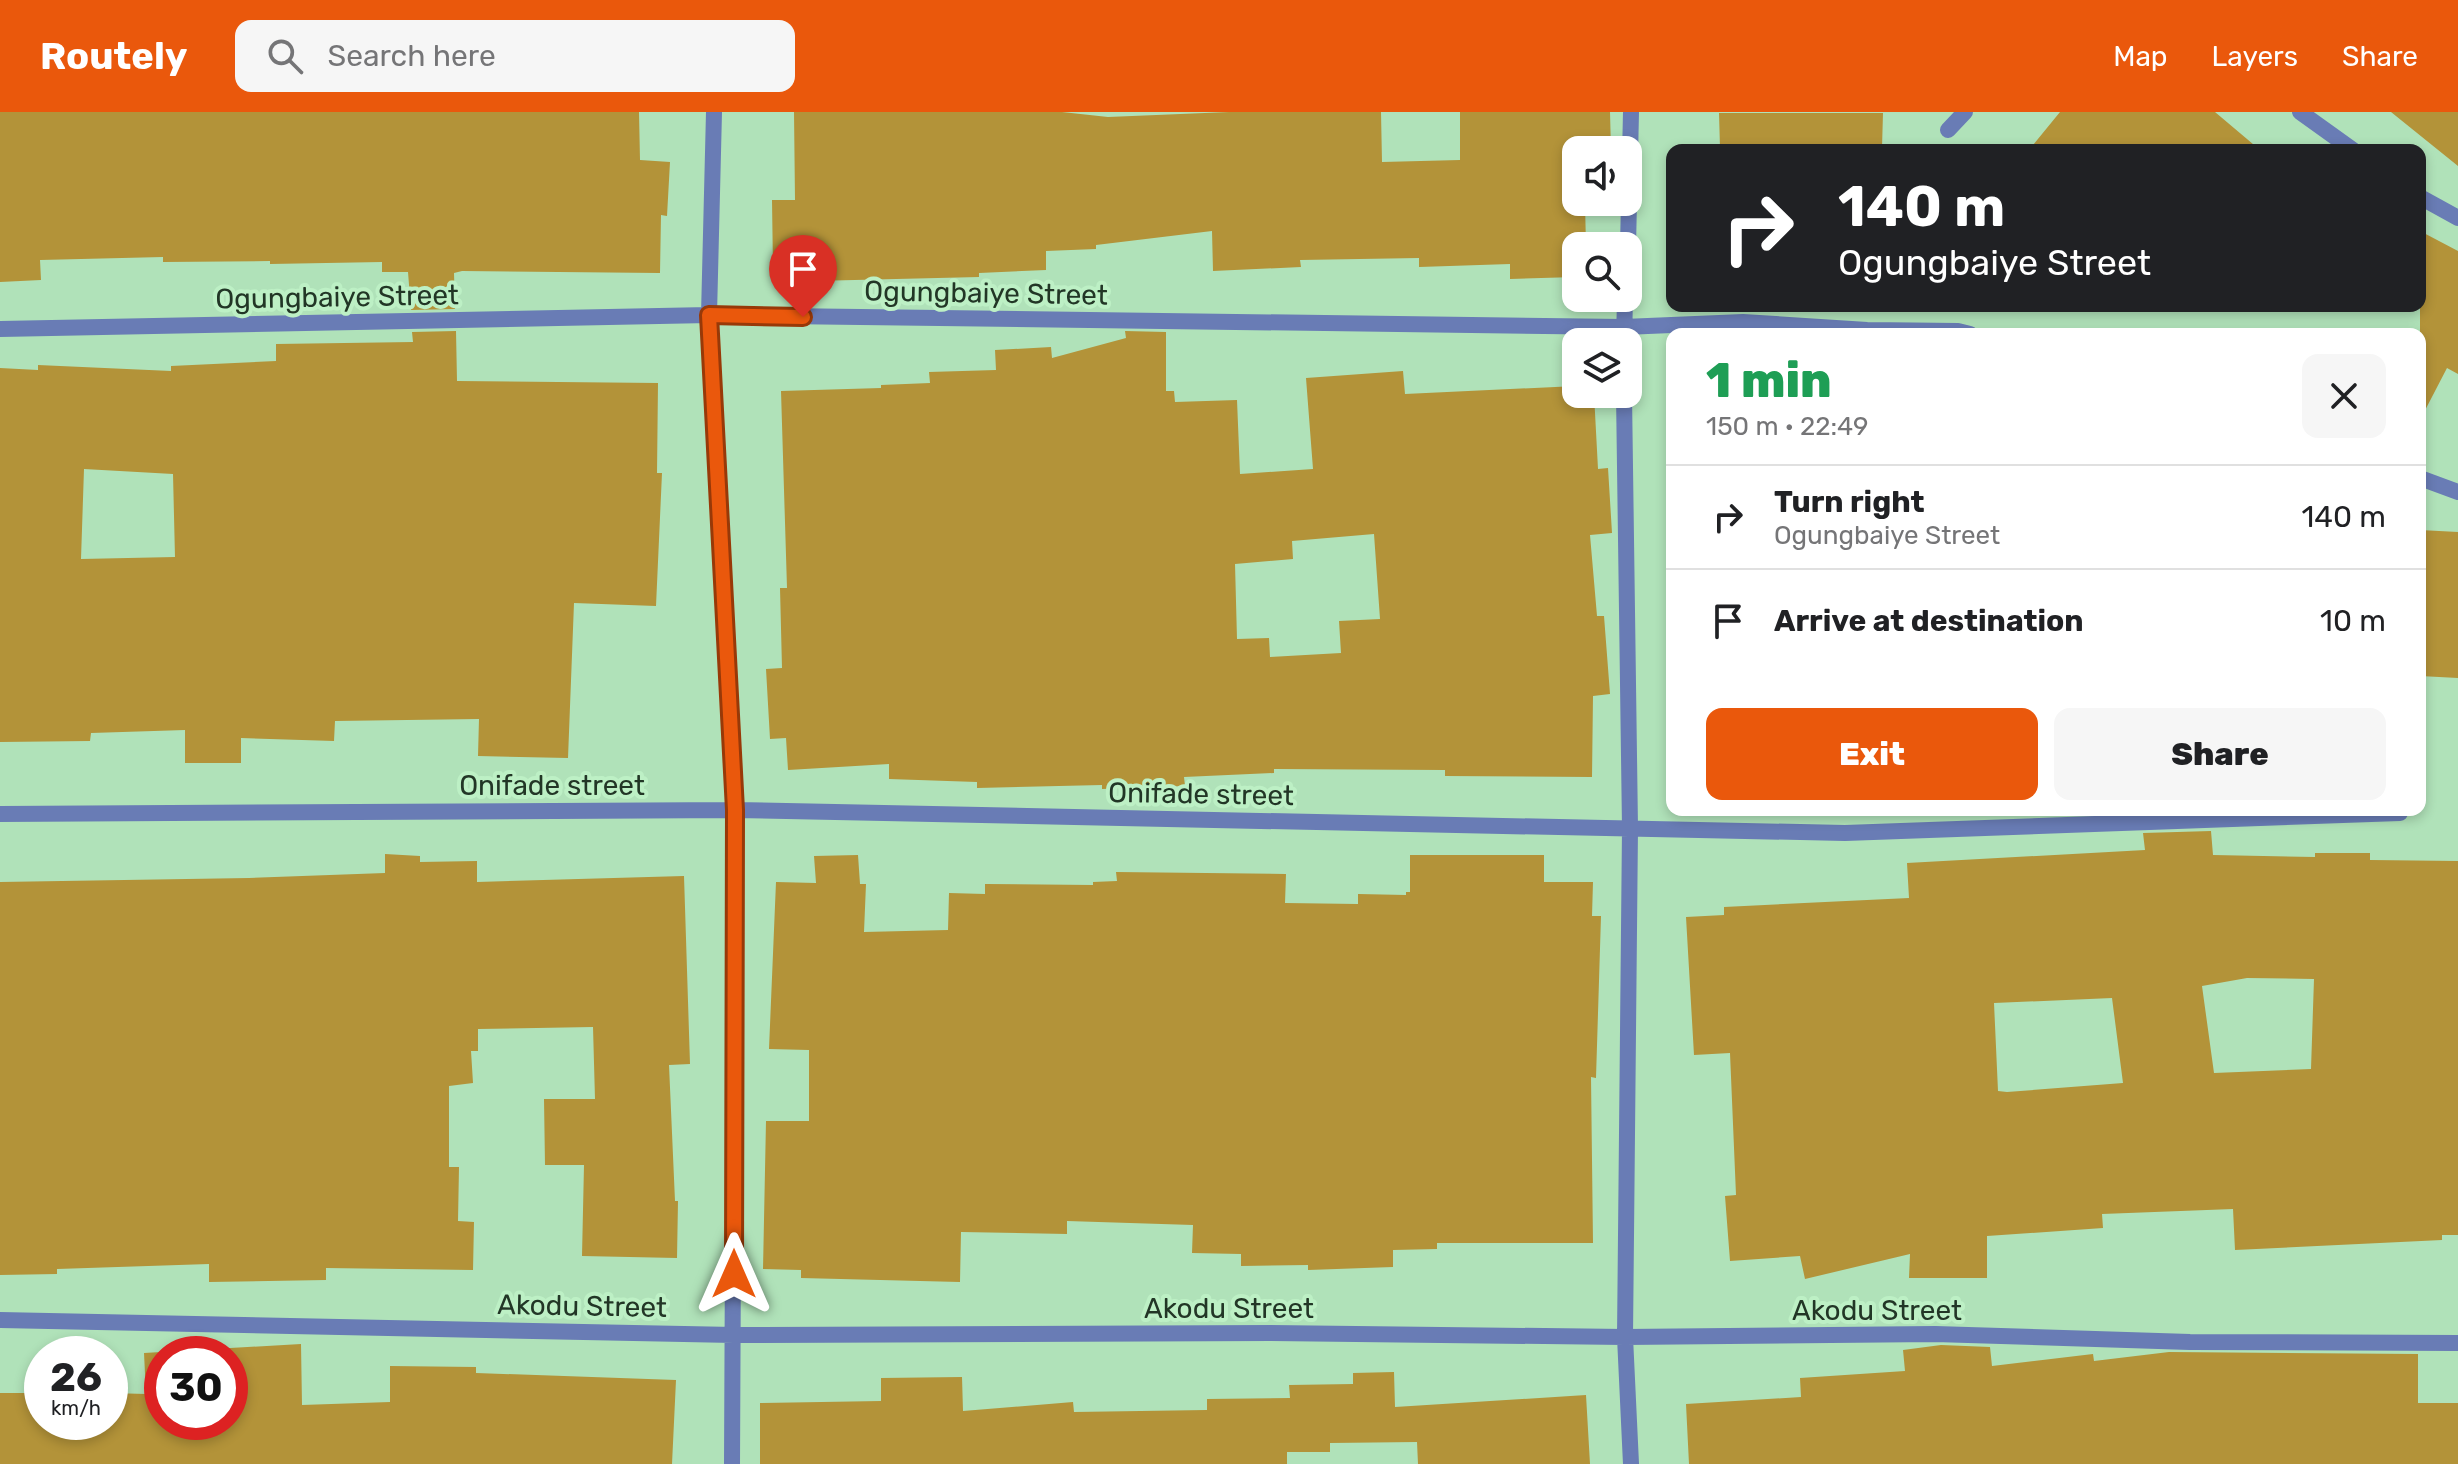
<!DOCTYPE html>
<meta charset="utf-8">
<style>
:root{--surface:#fff;--page:#f6f6f6;--text:#202124;--muted:#757577;--line:#e0e0e0;--accent:#ea580c}
body{margin:0;font-family:Rubik,sans-serif;background:var(--page);color:var(--text);height:100vh;display:flex;flex-direction:column;font-size:30px;white-space:nowrap}
*{box-sizing:border-box;margin:0}
p{font-size:26px;color:var(--muted)}
.icon{flex:none;width:44px;height:44px;fill:none;stroke:currentColor;stroke-width:2;stroke-linecap:round;stroke-linejoin:round}
.map{position:relative;flex:1;overflow:hidden}
.sheet{position:absolute;left:1666px;top:216px;width:760px;height:488px;display:flex;flex-direction:column;background:var(--surface);border-radius:16px;box-shadow:0 4px 12px #0003}
.sheet>*{flex:none}
.hud{position:absolute;left:1666px;top:32px;width:760px;height:168px;border-radius:16px;box-shadow:0 4px 12px #0003;background:#202124;color:#fff;overflow:hidden}
.fabs{position:absolute;left:1562px;top:24px;display:grid;gap:16px}
.fabs a{display:grid;place-items:center;width:80px;height:80px;border-radius:16px;background:var(--surface);box-shadow:0 4px 12px #0003;font-size:40px}
.speed{position:absolute;left:24px;top:1224px;display:flex;gap:16px;font-size:40px;font-weight:700;text-align:center}
.speed>*{display:grid;place-content:center;width:104px;height:104px;border-radius:50%;background:var(--surface);box-shadow:0 4px 12px #0003;line-height:1}
.speed small{font-size:20px;font-weight:400}
.speed .limit{border:12px solid #d22;background:#fff;color:#111}
.pin{position:absolute;display:grid;place-items:center;width:68px;height:68px;color:#fff;margin:-82px -34px;border-radius:50% 50% 50% 0;rotate:-45deg;box-shadow:0 0 8px #0007}
.pin .icon{rotate:45deg}
.me{position:absolute;width:88px;margin:-44px;rotate:0deg;stroke-linejoin:round;filter:drop-shadow(0 0 6px #0008)}
.turn{display:flex;align-items:center;gap:28px;height:168px;padding:0 40px;font-size:36px}
.turn .icon{width:104px;height:104px;stroke-width:2.5}
.turn b{display:block;font-size:56px;line-height:68px}
.round{display:grid;place-items:center;flex:none;width:84px;height:84px;border-radius:16px;background:var(--page)}
.head{display:flex;align-items:center;justify-content:space-between;height:136px;padding:0 40px}
h1{font-size:48px;font-weight:800;line-height:60px;color:#1e9e55}
.primary-button{display:flex;gap:16px;margin-top:auto;padding:16px 40px}
.primary-button a{flex:1;height:92px;border-radius:16px;background:var(--accent);color:#fff;font-size:32px;font-weight:800;line-height:92px;text-align:center}
.primary-button a+a{background:var(--page);color:var(--text)}
ul{padding:0;list-style:none}
li{display:flex;align-items:center;gap:24px;height:104px;padding:0 40px;border-top:2px solid var(--line)}
li div{flex:1}
li b{display:block;font-size:30px}
li em{font-style:normal}
header{display:flex;align-items:center;gap:48px;box-sizing:border-box;height:112px;padding:0 40px;background:var(--accent);color:#fff}
header strong{font-size:38px}
nav{display:flex;gap:44px;margin-inline-start:auto;font-size:28px}
.search{width:560px;height:72px;background:var(--page);display:flex;align-items:center;gap:20px;box-sizing:border-box;padding:0 28px;border-radius:16px;color:var(--muted);font-size:30px}
.map>svg:first-child{display:block}
.building{fill:#b39339;fill-rule:evenodd}
.lines{fill:none;stroke-linecap:round;stroke-linejoin:round}
.street{stroke:#697cb5;stroke-width:16}
.route-casing{stroke:#983908;stroke-width:20}
.route{stroke:#ea580c;stroke-width:14}
.labels{text-anchor:middle;dominant-baseline:central;stroke-width:8;stroke-linejoin:round;paint-order:stroke}
.street-label{font-size:28px;fill:#223626;stroke:#bdf0c5}
</style>
<header>
<strong>Routely</strong>
<div class="search"><svg class="icon" aria-label="search" viewBox="0 0 24 24"><circle cx="10" cy="10" r="6"/><path d="M15 15l6 6"/></svg>Search here</div>
<nav><a>Map</a><a>Layers</a><a>Share</a></nav>
</header>
<div class="map">
<svg width="2458" height="1352" viewBox="0 0 2458 1352">
<rect width="100%" height="100%" fill="#b0e2b9"/>
<!-- building -->
<path class="building" d="M0 0H639L640 48 670 50 667 104 661 103 660 161 462 159 454 161 455 197 411 198 408 160H382V150L270 152V149L163 150V145L40 148 41 168 0 170Z
M794 0H1062L1108 5 1229 0H1381L1382 50 1460 48V0H1610L1611 38H1576V90H1612L1585 91 1586 134H1576V165L1510 167V152L1419 155V146L1300 148 1301 155 1213 159 1212 119 1096 133V137L1046 139V158L979 161V165L813 169V155L773 156 772 88H795Z
M2060 0H2215L2260 38H2029Z
M2391 0H2458V54Z
M1719 1H1883L1882 36H1720Z
M2420 119 2458 139V262L2447 256 2420 308Z
M456 219 457 269 658 271 657 361H662L656 494 574 491 568 646 478 644 479 607 335 609 334 629 241 626V651H185V618L91 621 90 629 0 630V256L38 258V253L171 259V254L276 249V232L413 230 412 220ZM84 357 173 362 175 445 81 447Z
M1125 219 1166 220V279H1174L1175 290 1237 288 1240 362 1313 357 1306 266 1403 259 1405 282 1576 274V282H1594L1598 357 1608 356 1612 421 1590 423 1597 504H1604L1610 582 1593 584 1592 665 1445 664V658L1274 657V661L1184 665 1185 674 1102 677V673L977 676V670L889 667V652L788 658 786 626 770 627 766 557 782 556 780 476H787L781 279 881 276V273L930 271 929 260 996 258 995 238 1051 235 1052 246 1126 226ZM1374 422 1380 507 1339 509 1341 541 1270 545 1269 526 1237 527 1235 452 1293 447 1292 429Z
M2420 418 2458 420V566L2420 564Z
M2211 719 2213 743 2315 745V741H2370V748L2458 749V1123H2442V1128L2235 1138 2233 1097 2102 1102 2103 1116 1987 1124V1166H1909L1910 1142 1805 1167 1800 1144 1730 1149 1725 1084 1736 1083 1730 941 1694 943 1686 805 1724 803V795L1909 786 1907 751 2145 738 2143 721ZM2247 866 2314 867 2311 957 2214 961 2202 874ZM2112 886 2123 971 2007 980 1998 979 1994 891Z
M385 742 420 744V750L477 749V770L684 764 690 952 669 953 675 1089H678L677 1146 582 1144 584 1053H545L544 987H595L593 915 478 917V939H471L473 971 449 974V1055H459L458 1109 474 1110 473 1158 326 1156V1168L209 1170V1152L57 1157V1162L0 1163V770L249 766 385 761Z
M858 743 860 772H866L864 820 948 818 949 781 985 782V772L1093 773V770L1117 769 1116 760 1286 762 1285 791 1358 792V782L1406 783V780H1410V743H1544V770H1593L1592 804H1601L1596 966 1591 965 1593 1131H1437V1137L1393 1138V1155L1308 1158V1153L1241 1154V1142L1192 1141 1193 1113 1067 1109V1122L961 1120 960 1170 801 1166V1158L763 1157 766 1009H809V938L769 937 776 770 816 771 814 744Z
M301 1232 302 1293 390 1290V1254L476 1255V1261L676 1268 672 1352H0V1281H42V1310H110V1281L146 1282 144 1241ZM162 1242H230V1310H162Z
M1941 1233 1990 1235 1992 1254 2093 1242 2094 1249 2169 1240 2418 1242V1291H2458V1352H1689L1686 1292 1801 1285 1800 1266 1905 1259 1903 1238Z
M1394 1260 1395 1295 1586 1283 1590 1352H1418L1417 1330 1330 1331V1340H1287V1352H760V1291L881 1289V1266L962 1265 963 1299 1073 1290 1074 1300 1207 1298V1287L1290 1286 1289 1273 1353 1272V1261Z"/>
<g class="lines">
<!-- street -->
<path class="street" d="M714 0 709 203 735 698 732 1352
M2300 0 2353 38
M1948 18 1965 0
M2420 85 2458 106
M1628 134 1631 0
M0 217 709 203 1624 215 1743 210 1867 218 1958 219 1970 222
M1624 230 1625 186
M1624 282 1630 716 1625 1225 1631 1352
M2420 366 2458 380
M0 702 735 698 1845 721 2400 701
M0 1208 734 1223 1271 1221 1625 1225 1935 1222 2190 1230 2458 1231"/>
</g>
<g class="lines">
<!-- route casing -->
<g class="route-casing">
<path id="route" d="M734 1162 735 698 709 203 803 205"/>
</g>
<!-- route -->
<use href="#route" class="route"/>
</g>
<g class="labels">
<!-- street labels -->
<g class="street-label">
<text transform="translate(986 181) rotate(1)">Ogungbaiye Street</text>
<text transform="translate(337 185) rotate(-1)">Ogungbaiye Street</text>
<text x="552" y="673">Onifade street</text>
<text transform="translate(1201 682) rotate(1)">Onifade street</text>
<text transform="translate(582 1194) rotate(1)">Akodu Street</text>
<text x="1229" y="1196">Akodu Street</text>
<text x="1877" y="1198">Akodu Street</text>
</g>
</g>
</svg>
<div class="fabs">
<a><svg class="icon" aria-label="sound" viewBox="0 0 24 24"><path d="M4 9h4l5-4v14l-5-4H4zM17 9q2 3 0 6"/></svg></a>
<a><svg class="icon" aria-label="search" viewBox="0 0 24 24"><circle cx="10" cy="10" r="6"/><path d="M15 15l6 6"/></svg></a>
<a><svg class="icon" aria-label="layers" viewBox="0 0 24 24"><path d="M12 4l9 5-9 5-9-5zM3 14l9 5 9-5"/></svg></a>
</div>
<div class="speed"><div>26<small>km/h</small></div><div class="limit">30</div></div>
<div class="pin" style="left:803px;top:205px;background:#d93025"><svg class="icon" aria-label="arrive" viewBox="0 0 24 24"><path d="M6 21V4h12l-3 4 3 4H6"/></svg></div>
<svg class="me" style="left:734px;top:1162px" viewBox="-20 -20 40 40"><path d="M0-17L14 15 0 8-14 15z" fill="#ea580c" stroke="#fff" stroke-width="4"/></svg>
<div class="hud">
<div class="turn"><svg class="icon" aria-label="right" viewBox="0 0 24 24"><path d="M7 20v-9h11M14 6l5 5-5 5"/></svg><div><b>140 m</b>Ogungbaiye Street</div></div>
</div>
<section class="sheet">
<div class="head"><div><h1>1 min</h1><p>150 m · 22:49</p></div><a class="round"><svg class="icon" aria-label="close" viewBox="0 0 24 24"><path d="M6 6l12 12M18 6L6 18"/></svg></a></div>
<ul>
<li><svg class="icon" aria-label="right" viewBox="0 0 24 24"><path d="M7 20v-9h11M14 6l5 5-5 5"/></svg><div><b>Turn right</b><p>Ogungbaiye Street</p></div><em>140 m</em></li>
<li><svg class="icon" aria-label="arrive" viewBox="0 0 24 24"><path d="M6 21V4h12l-3 4 3 4H6"/></svg><div><b>Arrive at destination</b></div><em>10 m</em></li>
</ul>
<div class="primary-button"><a>Exit</a><a>Share</a></div>
</section>
</div>
